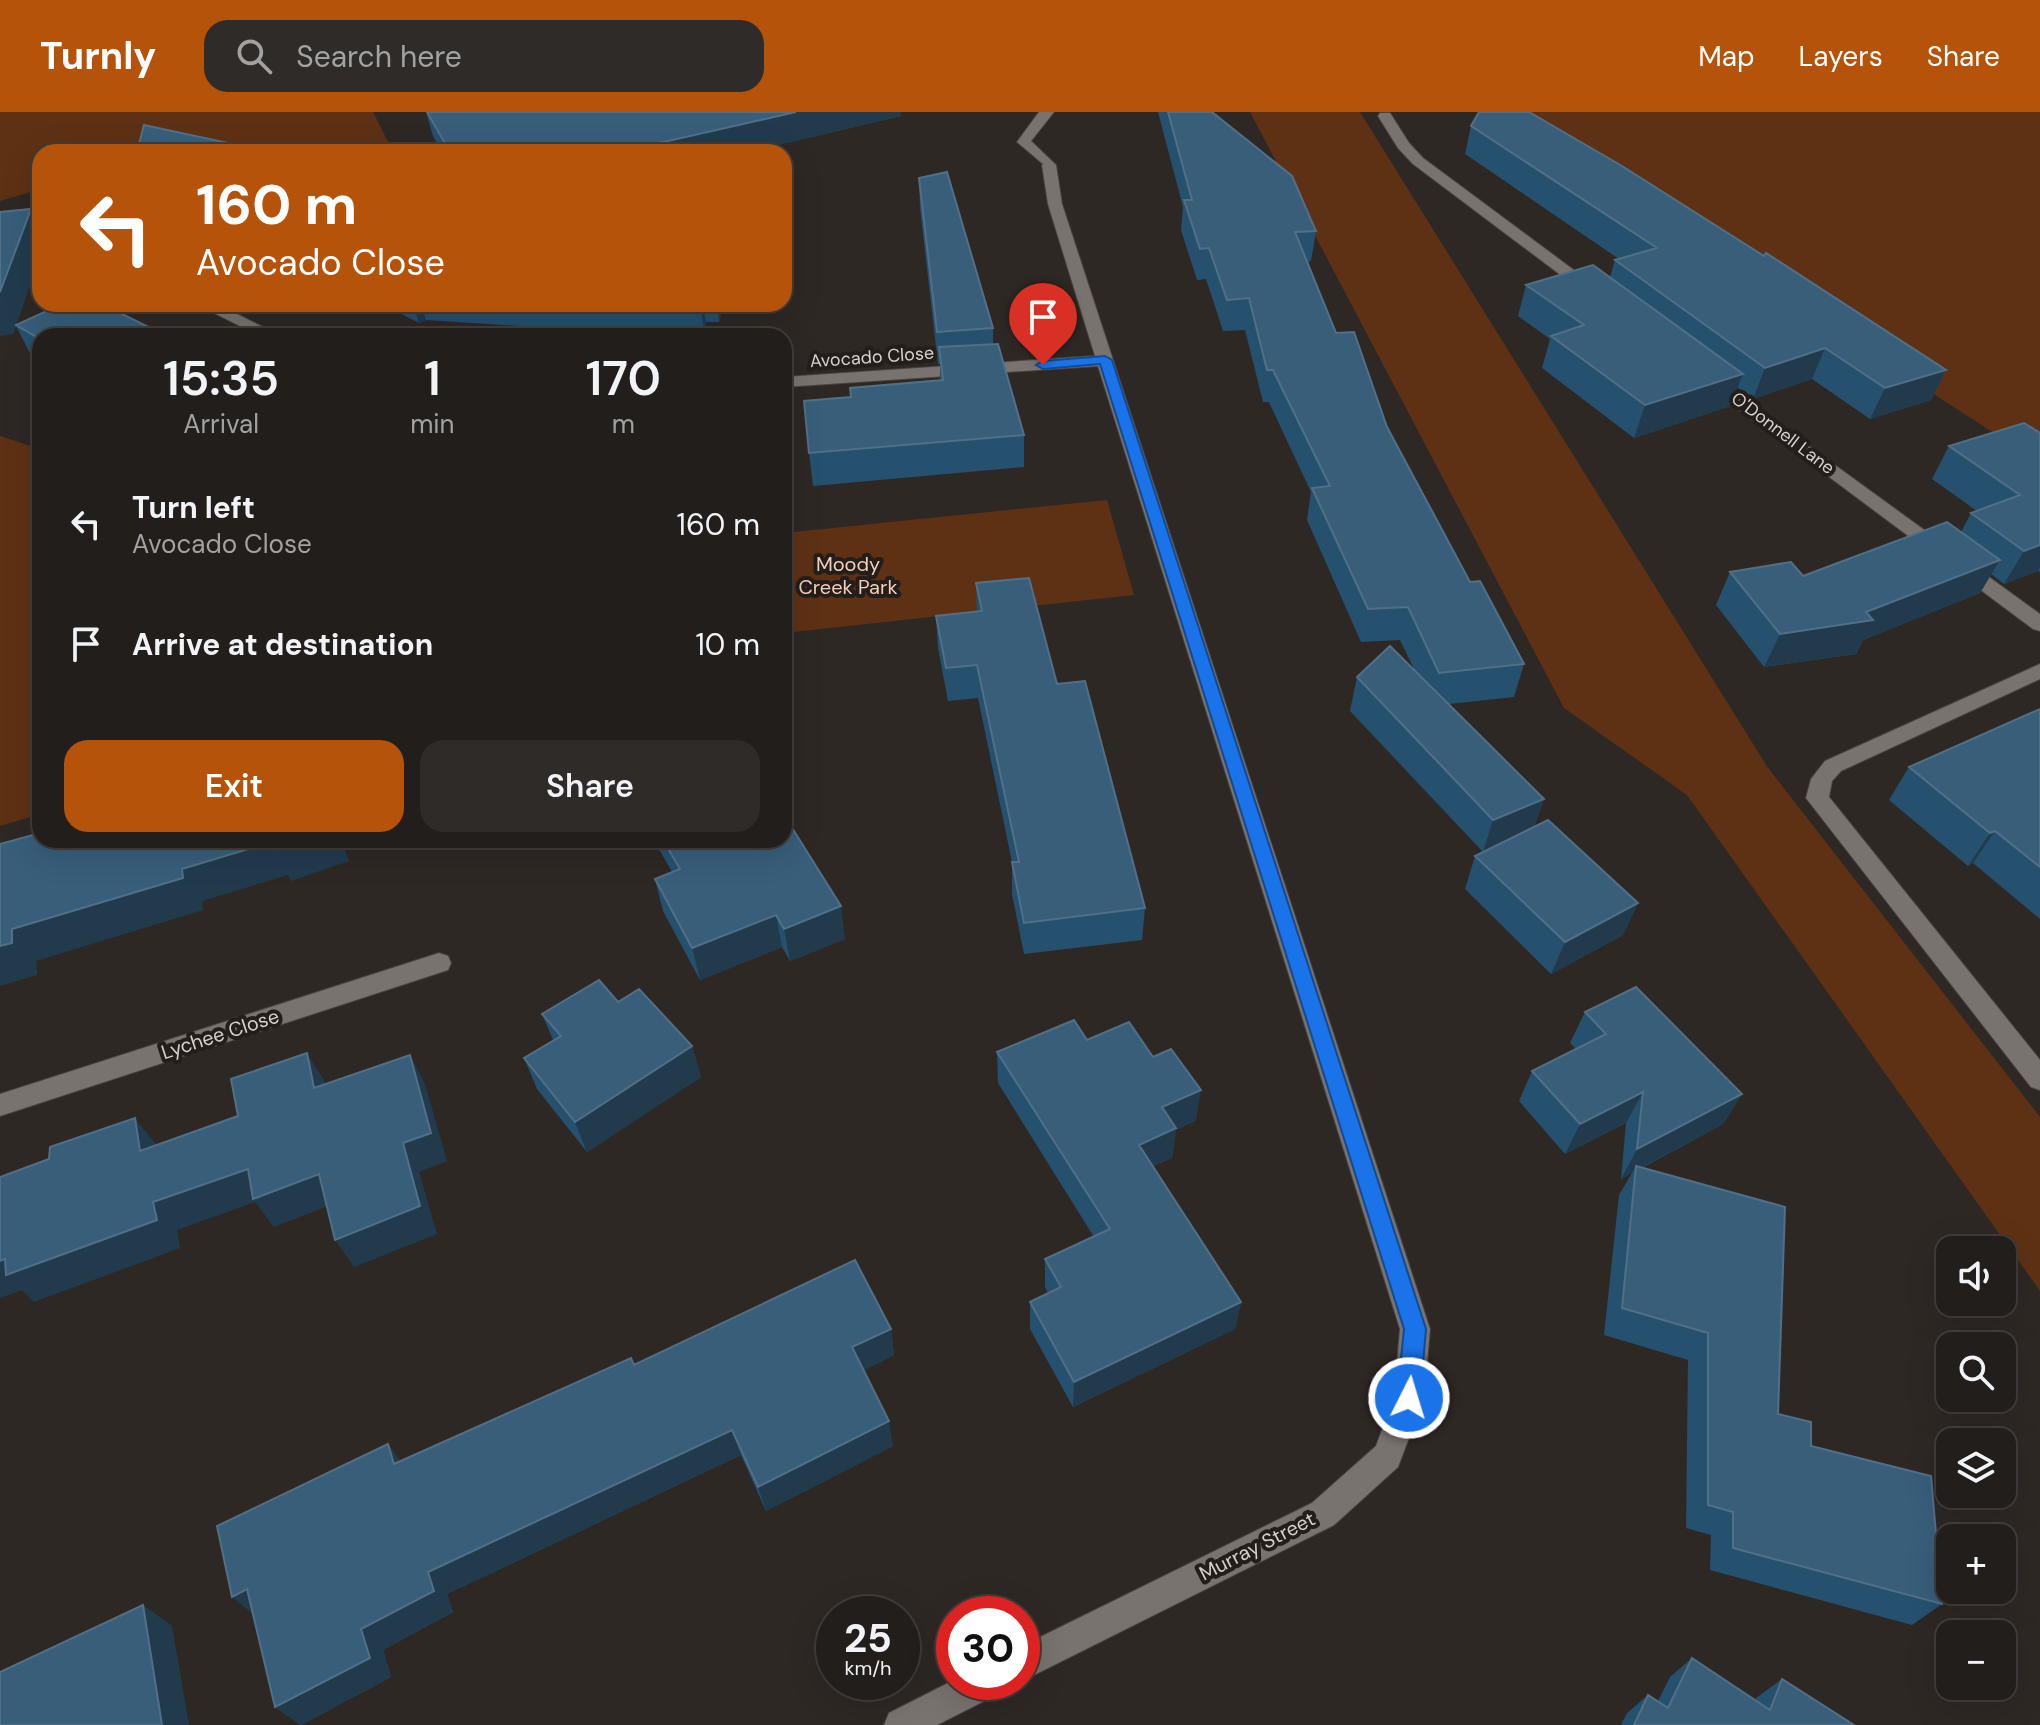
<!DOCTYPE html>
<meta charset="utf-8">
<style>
:root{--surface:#221e1c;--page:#2e2b29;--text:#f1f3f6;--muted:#a2a2a3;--line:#3f3c3b;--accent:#b45309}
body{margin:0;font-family:"DM Sans",sans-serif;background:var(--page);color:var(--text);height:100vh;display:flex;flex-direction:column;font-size:30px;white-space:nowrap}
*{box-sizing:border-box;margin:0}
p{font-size:26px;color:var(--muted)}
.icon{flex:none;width:44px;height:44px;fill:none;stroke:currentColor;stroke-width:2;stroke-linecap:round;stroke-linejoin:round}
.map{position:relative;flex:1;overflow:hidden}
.side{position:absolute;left:32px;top:216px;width:760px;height:520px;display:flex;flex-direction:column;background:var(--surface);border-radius:24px;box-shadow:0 8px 32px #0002,0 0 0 2px var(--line)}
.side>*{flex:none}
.hud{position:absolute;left:32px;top:32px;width:760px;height:168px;border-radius:24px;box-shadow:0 8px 32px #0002,0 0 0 2px var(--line);background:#b45309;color:#fff;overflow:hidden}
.tools{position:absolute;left:1936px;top:1124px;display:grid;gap:16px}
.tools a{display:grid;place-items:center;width:80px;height:80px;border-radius:16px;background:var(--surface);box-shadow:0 8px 32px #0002,0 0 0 2px var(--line);font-size:40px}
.speed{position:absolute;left:816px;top:1484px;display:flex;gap:16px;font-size:40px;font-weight:700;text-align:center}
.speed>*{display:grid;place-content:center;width:104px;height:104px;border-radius:50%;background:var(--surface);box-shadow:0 8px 32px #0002,0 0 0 2px var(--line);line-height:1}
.speed small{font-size:20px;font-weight:400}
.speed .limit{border:12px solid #d22;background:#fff;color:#111}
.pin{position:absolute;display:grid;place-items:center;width:68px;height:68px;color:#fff;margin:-82px -34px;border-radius:50% 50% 50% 0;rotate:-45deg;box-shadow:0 0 8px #0007}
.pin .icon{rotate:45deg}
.me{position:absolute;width:88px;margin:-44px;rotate:5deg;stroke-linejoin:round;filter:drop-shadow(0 0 6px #0008)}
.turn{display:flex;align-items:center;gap:28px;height:168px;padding:0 32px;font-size:36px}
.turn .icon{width:104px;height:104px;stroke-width:2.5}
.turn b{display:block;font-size:56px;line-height:68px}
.eta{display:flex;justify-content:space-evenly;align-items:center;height:136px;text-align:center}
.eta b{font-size:48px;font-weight:600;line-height:56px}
.action{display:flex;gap:16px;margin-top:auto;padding:16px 32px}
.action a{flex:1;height:92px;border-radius:24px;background:var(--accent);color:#fff;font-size:32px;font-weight:600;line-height:92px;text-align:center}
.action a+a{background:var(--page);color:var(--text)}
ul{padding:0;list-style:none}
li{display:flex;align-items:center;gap:24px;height:120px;padding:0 32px}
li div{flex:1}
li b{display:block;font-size:30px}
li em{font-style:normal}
header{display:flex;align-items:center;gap:48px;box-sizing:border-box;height:112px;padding:0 40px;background:var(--accent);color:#fff}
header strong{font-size:38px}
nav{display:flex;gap:44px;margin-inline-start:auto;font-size:28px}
.search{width:560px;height:72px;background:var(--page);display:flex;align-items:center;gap:20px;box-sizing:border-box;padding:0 28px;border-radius:24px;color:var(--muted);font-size:30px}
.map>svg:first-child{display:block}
.green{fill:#5e3114}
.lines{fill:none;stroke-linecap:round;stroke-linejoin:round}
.service-casing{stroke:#484340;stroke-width:2}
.minor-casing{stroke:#484340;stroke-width:2}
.service{fill:#79736f;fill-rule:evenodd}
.minor{fill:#79736f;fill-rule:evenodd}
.wall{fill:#25516f}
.shaded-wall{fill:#213b4d}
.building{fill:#385e7a;stroke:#517087;stroke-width:2}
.route{fill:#1a73e8;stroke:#114b97;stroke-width:2}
.labels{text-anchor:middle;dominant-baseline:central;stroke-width:8;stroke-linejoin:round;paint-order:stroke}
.far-street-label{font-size:18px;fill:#d5d1cf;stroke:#241e1b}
.park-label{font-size:20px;fill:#f3ceba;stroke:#241e1b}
.street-label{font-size:20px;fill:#d5d1cf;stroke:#241e1b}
</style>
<header>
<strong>Turnly</strong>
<div class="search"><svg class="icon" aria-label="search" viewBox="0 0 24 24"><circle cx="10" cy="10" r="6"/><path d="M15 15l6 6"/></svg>Search here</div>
<nav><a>Map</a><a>Layers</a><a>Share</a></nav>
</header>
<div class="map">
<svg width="2040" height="1613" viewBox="0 0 2040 1613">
<rect width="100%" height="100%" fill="#2e2825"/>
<!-- green -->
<path class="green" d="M0 0H373L392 38 40 40V77L0 89Z
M1250 0H1360L1768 656 2040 1005V1179L1687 683 1564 596Z
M1499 0H2040V351Z
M0 324 40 337V702L0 714Z
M1107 388 1134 483 784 521V421Z"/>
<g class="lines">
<!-- service casing -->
<g class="service-casing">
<path id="service" d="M1039 0H1054L1031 29 1056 53 1049 57 1017 30Z"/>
</g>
<!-- minor casing -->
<g class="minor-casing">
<path id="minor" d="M1380 1H1390L1409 31 1423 46 1598 176V182H1586L1413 52 1398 36 1378 4Z
M1049 49 1056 53 1062 92 1430 1217 1424 1286 1398 1355 1334 1413 1022 1569V1534L1312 1391 1376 1334 1394 1286 1400 1217 1098 254 784 275V265L1095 244 1048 92 1042 53Z
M196 192H217L281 224H260Z
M1708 261 2040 502V519L2033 517 1702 270 1699 266 1702 262Z
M2040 552V567L1841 659 1832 669 1829 685 2040 948V978L2031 975 1806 686 1811 667 1825 649Z
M439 841 448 844 451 851 448 858 0 1004V982Z
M954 1568 1003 1570 998 1582 937 1613H884L889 1601Z"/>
</g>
<!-- service -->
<use href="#service" class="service"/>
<!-- minor -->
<use href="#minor" class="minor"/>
</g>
<!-- wall -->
<path class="wall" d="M426 0H901V4L748 40H442L433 24Z
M1158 0H1212L1316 119 1311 149 1307 150 1336 221 1470 470 1524 552 1514 585 1449 592 1544 687 1534 715 1638 791 1623 823 1551 862 1465 777 1475 744 1483 740 1350 599 1357 565 1414 557 1400 528 1361 530 1307 408 1311 380 1269 290H1263L1245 218 1223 219 1206 167 1197 168 1181 118 1183 95Z
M1471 14 1764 144 1946 258 1931 288 1870 307 1812 267 1753 287 1737 275 1730 294 1634 326 1542 256 1550 227 1518 204 1526 173 1610 165 1615 148 1619 147 1465 42Z
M919 66 993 216V232L1024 323V355L813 374 809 341 851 285 940 268V252H938L920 96Z
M31 97 40 115V144L16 213 98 201 40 224V250L32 245 16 214 13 222Z
M382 192H723L719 210H706L704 218H579L426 208 419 211Z
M2040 321V460L2038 459 2004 472 1991 462 1980 481 1863 528 1856 542 1764 555 1716 493 1730 460 1803 464 1961 420 1971 401 1977 399 1932 367 1949 334Z
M976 471 1057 572 1145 796 1142 828 1024 842 1012 782V750L978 586 948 589 938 536 936 504 977 500Z
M2040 597V807L1973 751 1968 754 1889 688 1909 655Z
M654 728H784L845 827 790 849 782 835 700 868 663 799 655 767 672 760Z
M1585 900 1742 982 1723 1012 1642 1056 1778 1302 1811 1334 1942 1492 1912 1513 1710 1458 1711 1423 1686 1416 1688 1248 1604 1223 1619 1083 1632 1061 1621 1067 1626 1011 1565 1042 1519 989 1532 959 1576 937 1570 931Z
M542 902 692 934 701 965 587 1040 537 977 524 946 553 928Z
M1087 928 1196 1008 1176 1018 1172 1046 1153 1054 1241 1190 1235 1217 1073 1295 1030 1217V1190L1048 1181 1045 1175V1147L1094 1125 998 971 997 940Z
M891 1217 894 1243 864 1258 893 1334 766 1399 741 1343 447 1482 453 1500 383 1538 391 1565 301 1613 275 1595 401 1349 634 1252Z
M1692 1546 1755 1588 1756 1586 1782 1567 1854 1613H1621L1627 1601 1648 1583 1658 1589 1670 1565Z"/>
<!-- shaded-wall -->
<path class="shaded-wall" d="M796 0H901V4L748 40H647L646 34Z
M31 97 40 115V144L13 222 0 224V180Z
M413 192H421L426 208 419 211Z
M700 192H703L706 210 704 218Z
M717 192H723L719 210Z
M1825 236 1812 267 1753 287 1765 256Z
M1946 258 1931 288 1870 307 1885 276Z
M1743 262 1730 294 1634 326 1645 293Z
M2040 433V455L2038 459 2004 472 2024 439Z
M2000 448 1980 481 1863 528 1856 542 1764 555 1780 522 1866 500Z
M1544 687 1532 719 1483 740 1493 708Z
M1995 719 1973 751 1968 754 1990 721Z
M300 728H341L349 749 291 769 288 763 202 789 203 798 36 849 37 863 0 874V834L12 817 182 757 272 730Z
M1638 791 1623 823 1551 862 1565 830Z
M841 794 845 827 790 849 784 817Z
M776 803 782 835 700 868 692 836Z
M692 934 701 965 587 1040 575 1010Z
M307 941 325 970 332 1005 314 976Z
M410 943 425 972 447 1049 419 1060 437 1122 354 1155 335 1128Z
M1201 978 1196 1008 1176 1018 1172 1046 1136 1062 1139 1033 1162 995Z
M1643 980 1626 1011 1565 1042 1580 1012Z
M1742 982 1723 1012 1635 1059 1636 1054 1632 1061 1621 1067 1637 1037Z
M135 1006 158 1035 140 1039Z
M248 1057 319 1062 338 1090 274 1115 255 1090 177 1118 180 1136 34 1190 22 1178 0 1186V1149L153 1090Z
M1241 1190 1235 1217 1073 1295 1074 1270Z
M891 1217 894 1243 857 1262 852 1235Z
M889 1309 893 1334 766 1399 758 1375Z
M732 1318 741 1343 447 1482 453 1500 383 1538 391 1565 301 1613 275 1595 361 1517 428 1460Z
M388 1332 407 1357 394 1352Z
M247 1477 258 1506 232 1485Z
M143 1493 172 1514 189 1613H162Z"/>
<!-- building -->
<path class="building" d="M427 0H796L646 34 650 40H450Z
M1168 0H1212L1292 64 1316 119 1295 120 1336 221 1354 220 1387 315 1470 470 1480 469 1524 552 1439 561 1408 495 1368 497 1312 376 1330 374 1273 258H1267L1249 186 1227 188 1209 136 1200 137 1184 88H1192Z
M1479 0H1529L1622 54 1764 144 1766 141 1946 258 1885 276 1825 236 1765 256 1615 148 1657 136 1471 14Z
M144 13 270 40H59V37L139 32Z
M947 60 993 216 937 220 919 66Z
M31 97 0 180V100Z
M1593 153 1743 262 1645 293 1551 224 1584 213 1526 173Z
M62 192H80L98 201 110 196 167 224H40V227L16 213Z
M998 232 1024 323 809 341 804 289 851 285 850 276 943 268 939 235Z
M2024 311 2040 321V433L2024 439 1971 401 2020 383 1949 334Z
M1947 410 2000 448 1866 500 1873 508 1780 522 1730 460 1791 450 1803 464Z
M1029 466 1057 572 1085 569 1145 796 1024 811 1012 750H1019L977 553 946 556 936 504 982 499 976 471Z
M1390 534 1544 687 1493 708 1357 565Z
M2040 597V755L1995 719 1990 721 1909 655Z
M784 703 841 794 784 817 776 803 692 836 655 767 680 757 663 728H784Z
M1548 708 1638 791 1565 830 1475 744Z
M40 721V728H300L274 737 272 730 182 757 183 766 12 817V831L0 834V732Z
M599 868 618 890 639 877 692 934 575 1010 524 946 561 924 542 902Z
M1636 875 1742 982 1637 1037 1643 980 1580 1012 1532 959 1606 922 1585 900Z
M1074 908 1087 928 1129 910 1153 945 1171 937 1201 978 1162 995 1176 1016 1139 1033 1241 1190 1074 1270 1030 1190 1061 1175 1045 1147 1110 1117 997 940Z
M307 941 314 976 410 943 431 1021 403 1031 420 1094 335 1128 319 1062 253 1087 248 1057 153 1090 157 1108 6 1163 5 1147 0 1149V1065L49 1047 50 1035 135 1006 140 1039 238 1004 231 967Z
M1636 1054 1785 1095 1778 1302 1811 1310V1334L1931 1364 1942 1492 1733 1436V1400L1708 1393V1221L1622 1196Z
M855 1148 891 1217 852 1235 889 1309 758 1375 732 1318 428 1460 434 1479 361 1517 370 1546 275 1595 247 1477 232 1485 217 1414 388 1332 394 1352 631 1246 634 1253Z
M143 1493 162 1613H0V1560Z
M1692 1546 1770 1598 1782 1567 1854 1613H1634L1648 1583 1668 1596Z"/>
<!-- route -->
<path class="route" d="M1105 244 1112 248 1426 1217 1420 1286 1417 1293 1409 1297 1401 1293 1397 1286 1404 1217 1100 252 1043 257 1036 253 1043 249Z"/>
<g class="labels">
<!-- far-street labels -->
<g class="far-street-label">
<text transform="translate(872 245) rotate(-4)">Avocado Close</text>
<text transform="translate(1783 321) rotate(37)">O'Donnell Lane</text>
</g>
<!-- park labels -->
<g class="park-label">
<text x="848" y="452">Moody<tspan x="848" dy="23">Creek Park</tspan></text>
</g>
<!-- street labels -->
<g class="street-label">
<text transform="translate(220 922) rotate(-18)">Lychee Close</text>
<text transform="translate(1257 1434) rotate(-27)">Murray Street</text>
</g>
</g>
</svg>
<div class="tools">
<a><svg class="icon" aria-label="sound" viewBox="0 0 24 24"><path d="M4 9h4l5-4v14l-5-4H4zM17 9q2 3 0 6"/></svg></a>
<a><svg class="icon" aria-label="search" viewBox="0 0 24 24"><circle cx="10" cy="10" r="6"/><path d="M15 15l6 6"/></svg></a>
<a><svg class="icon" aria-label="layers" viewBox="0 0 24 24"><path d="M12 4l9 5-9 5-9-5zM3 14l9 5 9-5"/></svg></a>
<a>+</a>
<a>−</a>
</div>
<div class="speed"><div>25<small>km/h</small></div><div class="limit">30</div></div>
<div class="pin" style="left:1043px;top:253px;background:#d93025"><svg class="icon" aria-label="arrive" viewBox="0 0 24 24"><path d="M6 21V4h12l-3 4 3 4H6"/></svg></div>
<svg class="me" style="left:1409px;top:1286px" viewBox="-20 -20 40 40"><circle r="17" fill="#1a73e8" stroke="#fff" stroke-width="3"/><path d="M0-11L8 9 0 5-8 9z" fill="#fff"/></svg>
<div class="hud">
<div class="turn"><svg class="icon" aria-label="left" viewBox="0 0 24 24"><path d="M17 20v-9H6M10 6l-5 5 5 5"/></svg><div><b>160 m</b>Avocado Close</div></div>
</div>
<section class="side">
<div class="eta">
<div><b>15:35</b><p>Arrival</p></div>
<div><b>1</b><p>min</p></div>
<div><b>170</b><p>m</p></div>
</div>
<ul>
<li><svg class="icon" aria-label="left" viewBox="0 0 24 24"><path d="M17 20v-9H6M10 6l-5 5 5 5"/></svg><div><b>Turn left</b><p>Avocado Close</p></div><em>160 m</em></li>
<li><svg class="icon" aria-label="arrive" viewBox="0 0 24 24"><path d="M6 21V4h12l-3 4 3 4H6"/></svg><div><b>Arrive at destination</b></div><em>10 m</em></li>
</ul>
<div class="action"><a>Exit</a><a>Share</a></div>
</section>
</div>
